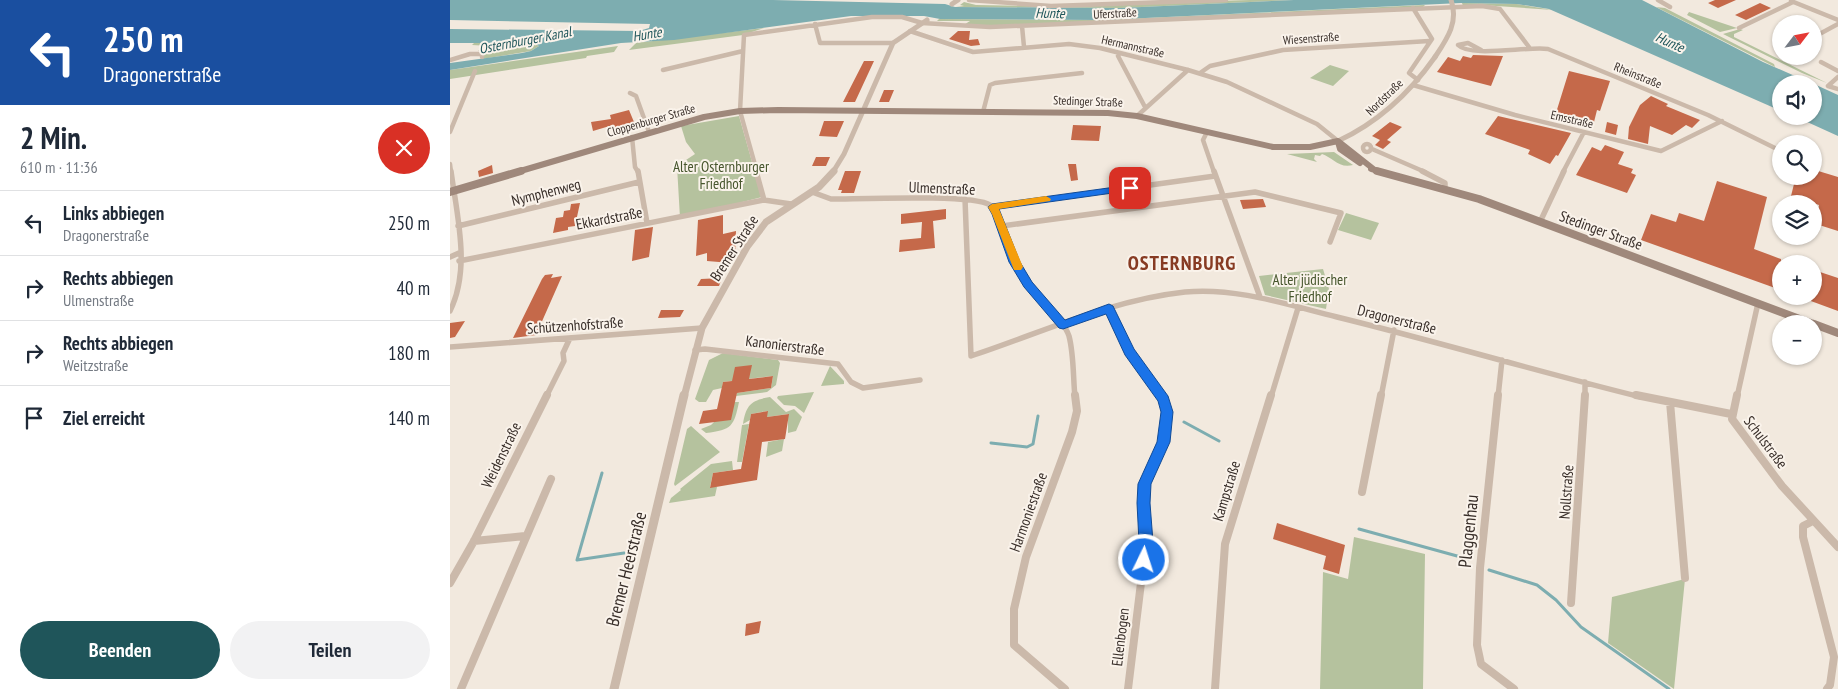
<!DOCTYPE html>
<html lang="de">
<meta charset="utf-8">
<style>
:root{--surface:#fff;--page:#f2f2f3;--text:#1f2937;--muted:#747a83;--line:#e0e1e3;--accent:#1f555a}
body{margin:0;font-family:"PT Sans Narrow",sans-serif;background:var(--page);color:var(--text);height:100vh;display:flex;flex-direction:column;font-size:19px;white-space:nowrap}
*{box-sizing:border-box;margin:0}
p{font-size:16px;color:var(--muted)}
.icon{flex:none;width:28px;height:28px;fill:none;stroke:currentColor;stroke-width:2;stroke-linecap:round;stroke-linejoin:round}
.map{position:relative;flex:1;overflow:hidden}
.sheet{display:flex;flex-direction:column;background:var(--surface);width:450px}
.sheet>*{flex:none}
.guide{background:#1a4fa0;color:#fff;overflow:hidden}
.needle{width:32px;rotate:58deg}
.tools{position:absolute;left:1322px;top:15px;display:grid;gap:10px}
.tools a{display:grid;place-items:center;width:50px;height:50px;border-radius:50%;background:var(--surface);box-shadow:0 1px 4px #0004;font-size:25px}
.pin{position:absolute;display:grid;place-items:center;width:42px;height:42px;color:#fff;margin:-21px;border-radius:10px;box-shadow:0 2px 8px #0006}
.me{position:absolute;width:55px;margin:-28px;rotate:4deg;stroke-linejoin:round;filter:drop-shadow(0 0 4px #0008)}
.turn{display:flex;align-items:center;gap:18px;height:105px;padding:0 20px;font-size:22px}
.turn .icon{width:65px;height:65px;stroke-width:2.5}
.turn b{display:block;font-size:35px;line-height:42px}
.round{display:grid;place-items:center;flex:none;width:52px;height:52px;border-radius:26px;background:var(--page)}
.overview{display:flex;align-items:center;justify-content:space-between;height:85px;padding:0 20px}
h1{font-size:30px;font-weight:800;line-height:38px}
.cta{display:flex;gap:10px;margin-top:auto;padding:10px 20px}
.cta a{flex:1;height:58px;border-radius:30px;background:var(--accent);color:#fff;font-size:20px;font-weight:800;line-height:58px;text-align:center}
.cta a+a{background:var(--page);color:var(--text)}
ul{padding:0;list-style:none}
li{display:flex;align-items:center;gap:15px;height:65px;padding:0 20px;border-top:1px solid var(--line)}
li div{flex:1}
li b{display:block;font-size:19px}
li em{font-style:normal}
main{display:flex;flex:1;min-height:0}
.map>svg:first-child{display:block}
.green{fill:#b5c29e}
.water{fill:#7dadb0}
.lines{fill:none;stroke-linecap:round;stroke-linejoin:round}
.stream{stroke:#7dadb0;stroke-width:3}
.building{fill:#c5694a}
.minor-far2{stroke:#cbb9aa;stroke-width:4.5}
.minor-far1{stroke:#cbb9aa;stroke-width:5.5}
.minor{stroke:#cbb9aa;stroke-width:8}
.tertiary-far2{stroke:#cbb9aa;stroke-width:5}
.tertiary-far1{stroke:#cbb9aa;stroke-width:7}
.tertiary{stroke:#cbb9aa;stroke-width:9}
.secondary-far1{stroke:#9f887b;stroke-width:6}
.secondary{stroke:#9f887b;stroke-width:8}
.tertiary-bridge{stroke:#cbb9aa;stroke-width:5}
.route{fill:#1a73e8;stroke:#114b97}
.slow{fill:#f59e0b}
.labels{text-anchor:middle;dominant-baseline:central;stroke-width:4;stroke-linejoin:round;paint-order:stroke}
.far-street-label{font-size:12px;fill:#382e29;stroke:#faf3eb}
.far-water-label{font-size:14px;font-style:italic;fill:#1f555a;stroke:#faf3eb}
.park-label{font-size:15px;fill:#47562d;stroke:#faf3eb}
.street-label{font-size:15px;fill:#382e29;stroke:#faf3eb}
.near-street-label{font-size:18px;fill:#382e29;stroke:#faf3eb}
.district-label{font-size:20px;font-weight:bold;letter-spacing:1px;fill:#873b23;stroke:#faf3eb}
</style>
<main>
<section class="sheet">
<div class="guide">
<div class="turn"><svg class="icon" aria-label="left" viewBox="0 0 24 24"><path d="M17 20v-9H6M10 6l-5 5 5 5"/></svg><div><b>250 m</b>Dragonerstraße</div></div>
</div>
<div class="overview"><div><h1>2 Min.</h1><p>610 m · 11:36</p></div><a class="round" style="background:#d93025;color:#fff"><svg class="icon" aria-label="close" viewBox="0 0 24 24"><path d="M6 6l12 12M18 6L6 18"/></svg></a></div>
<ul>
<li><svg class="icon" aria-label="left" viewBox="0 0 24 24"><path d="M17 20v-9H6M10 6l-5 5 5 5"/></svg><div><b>Links abbiegen</b><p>Dragonerstraße</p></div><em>250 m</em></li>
<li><svg class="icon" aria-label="right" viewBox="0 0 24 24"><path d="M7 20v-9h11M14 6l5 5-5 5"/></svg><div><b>Rechts abbiegen</b><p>Ulmenstraße</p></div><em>40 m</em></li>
<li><svg class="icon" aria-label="right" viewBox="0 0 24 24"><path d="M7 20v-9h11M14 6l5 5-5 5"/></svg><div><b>Rechts abbiegen</b><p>Weitzstraße</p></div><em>180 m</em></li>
<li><svg class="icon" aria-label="arrive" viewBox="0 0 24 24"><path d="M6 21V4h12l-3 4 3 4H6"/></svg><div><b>Ziel erreicht</b></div><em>140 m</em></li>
</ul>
<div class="cta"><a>Beenden</a><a>Teilen</a></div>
</section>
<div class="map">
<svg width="1388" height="689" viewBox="0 0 1388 689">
<rect width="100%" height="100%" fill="#f2e9de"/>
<!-- green -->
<path class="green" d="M800 0H844L670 8 506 7 514 6 510 5 514 2 526 5 593 6Z
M1012 3 1067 4 1103 10 1032 5 1013 6Z
M975 5 972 8 612 24 512 26 520 21H487L489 19 653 20Z
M1206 7 1215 8 1324 64 1325 67Z
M1239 12 1287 28 1270 32 1237 15Z
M314 28 293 35 179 50 186 43Z
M1290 29 1293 30 1284 34V37L1377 83 1352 73 1273 34Z
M24 43H83L89 46 81 51 32 59 36 51H28L34 47H41L37 50C44 51 51 53 58 47L22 45Z
M168 46 164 52 137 56 136 58 0 79V70Z
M880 65 899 71 883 86 860 78Z
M289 116 312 197 230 218 227 166 245 154 236 142 231 126Z
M884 152 903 165C889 169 882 157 872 154L870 156 865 155 864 159 867 162 837 154Z
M896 213 929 223 921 240 888 230Z
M873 269 879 289 876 309 815 295 809 276Z
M273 353 328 360 330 363 326 385 317 392 286 396 287 393 321 388 323 376 273 382 272 388 263 390 256 402H249L245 399 259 360Z
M380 366 394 381V384L371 386Z
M364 392 354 413 345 406 334 405 327 398 328 396Z
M320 397 336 412 344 409 352 417 346 431 338 433V414L317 417V411L301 414 300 420 293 424C296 405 301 400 320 397Z
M285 402H289C284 426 282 430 256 433L251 429 261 425Z
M299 424 292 462H287L292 425Z
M241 426 270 452 225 486 224 484 237 429Z
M334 439 332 451 316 457 318 442Z
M282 461 283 470 263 473 260 487H267L265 496 219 503 221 498 231 490 230 489 261 464Z
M904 537 975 554 973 689H870L873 572 898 579Z
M1235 579 1224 689 1158 643 1162 597Z"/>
<!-- water -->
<path class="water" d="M0 0H323L495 4 505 7 670 8 844 0H1192L1313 62 1363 84H1331V111L1099 9 1067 4 1011 3 653 20 490 19 474 16H401L224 40 171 43 0 70V63L72 53 81 51 89 46 83 43H0V29L189 31 199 28 200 24 0 20Z
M1364 84 1388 95V136L1344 116H1364Z"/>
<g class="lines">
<!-- stream -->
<path class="stream" d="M734 422 769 441
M541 443 577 447 583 444 588 416
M152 473 127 560 174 553
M909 529 1018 559
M1039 570 1087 585 1106 600 1131 627 1219 689"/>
</g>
<!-- building -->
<path class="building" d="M1265 0H1286L1268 8 1258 3Z
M1310 3 1321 8 1296 20 1285 15Z
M508 31H520L519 40 528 39 530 45 521 46 499 39Z
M1023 55 1053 56 1041 86 987 72 998 57 1010 61 1013 56 1021 58Z
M414 61H424L405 102H393Z
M1119 71 1160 81 1150 111 1147 110 1143 126 1105 116Z
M434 90H444L439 102H429Z
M1201 96 1218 104 1216 106 1250 120 1242 128 1236 125 1222 135 1200 126 1198 144 1178 139 1179 127 1190 105Z
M179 110 184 122 190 120 193 127 178 132 176 126 165 130 163 125 143 131 141 122 161 119 160 115Z
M1048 116 1121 133 1108 156 1106 155 1100 164 1078 154 1080 150 1035 134Z
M374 121H394L387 137 369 136Z
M940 122 952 127 937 140 941 142 933 149 925 145 930 140 922 136Z
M1157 122 1168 125 1166 135 1155 132Z
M623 125 651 126 649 141 621 140Z
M1155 145 1174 152 1168 164 1183 169 1181 173 1186 175 1177 193 1126 175 1142 147 1151 151Z
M366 157H380L376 166H362Z
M618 164H626L628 180 621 181Z
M42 165 43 173 29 177 28 171Z
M1365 170 1388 177V231L1366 224 1369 205 1341 196 1346 176H1364Z
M395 171H411L404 193H391L392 190H388Z
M1267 181 1317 197 1304 249 1331 259V290L1191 240 1201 214 1226 222 1229 213 1254 221Z
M813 199 816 207 793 209 790 200Z
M130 203 125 226 118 227V230L103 233 106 218 113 217 114 211 120 210 121 204Z
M496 209V219L483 221 485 248 449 252 450 240 471 238 472 222 451 224V214Z
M273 215V234L286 231 285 257 281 263 257 261V253L246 256 248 220Z
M203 227 199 257 182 261 185 230Z
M1364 270 1388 278V311L1350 297 1364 296Z
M103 274 101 278 112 276 86 335 63 338 92 279 95 275Z
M272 278 269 286H247L251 279Z
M211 310H234L230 317 208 318Z
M15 321 5 337 0 338V323Z
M302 365 299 379 323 376 321 388 287 393 281 420 249 424 253 411 267 409 273 382 282 381 285 367Z
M318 411 317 417 339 414 335 439 312 442 307 480 260 488 263 473 291 469 301 414Z
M827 523 895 545 889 574 873 569 876 556 823 539Z
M311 621 309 633 295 636 296 624Z"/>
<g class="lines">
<!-- minor-far2 -->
<path class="minor-far2" d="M519 0 601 6 776 0
M1208 0 1220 7
M1341 1 1388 20
M963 8 982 39 959 73 968 80
M365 24 370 43H443
M572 26 574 47
M1289 28 1343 2
M460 31 523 52 619 44 650 48 738 70 777 82 867 124 888 141
M1364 37 1388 24
M1031 50 1018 43 1008 45C1021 58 1077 46 1098 49L1258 115 1331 151
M668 56 695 107
M0 60 20 54H32V57
M1371 62 1388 71
M213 70 293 51
M750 73 760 66 833 50 979 41
M1388 77 1378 86 1388 89
M963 85 1065 115 1211 151 1272 121
M180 93 186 96 199 132
M533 112 540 85 545 83 632 73
M687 116 738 70
M0 132 25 71
M757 132 753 140 764 172
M182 137 185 167 188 172
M913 148a4 4 0 1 1 8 0a4 4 0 1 1-8 0Z
M922 149 975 172
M0 164 1 172
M307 172 290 111 294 35 422 17H452L472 23 540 27 1032 6 1050 9 1079 47
M1113 172 1134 132"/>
<!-- minor-far1 -->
<path class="minor-far1" d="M188 171 197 223
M306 171 314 200
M764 171 810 297
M972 171 995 183V189
M362 192 381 199C407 199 524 194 540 205 553 214 558 248 566 263 577 286 613 317 619 336 624 355 623 378 625 397
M515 199 521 356C591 333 660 300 735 292 786 287 838 305 887 317 989 342 1089 372 1191 397
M543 207 765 176
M1090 222 1114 171
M8 226 189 182
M552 226 805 192 891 213 880 242
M0 257 9 253
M9 261 314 200 341 204
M659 308 679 352 712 397
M0 311C21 269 7 216 1 171
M0 347 252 328
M245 350 255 349 388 364 401 382 413 388 470 380
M96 397 114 361 113 353 120 338
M821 397 848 308
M931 397 944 330
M1048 397 1052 360
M1135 397V382
M1287 397 1308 303"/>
<!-- minor -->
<path class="minor" d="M1048 395 1030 568 1027 645 1031 664 1064 689
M1186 395 1281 414
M1287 395 1282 419 1332 486 1388 547
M1220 402 1235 578
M912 492 931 395
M1363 521 1353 526V537L1384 657 1380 685 1377 689
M24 541 75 536
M0 583 24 541 97 395
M1121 603 1135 395
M11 689 101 479
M615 689 564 645V609L576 557 622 432 627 411 625 395
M678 689 696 542 693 503 695 484 714 442 717 411 711 395
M765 689 775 544 821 395"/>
<!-- tertiary-far2 -->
<path class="tertiary-far2" d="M502 4 508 0
M888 141C929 122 959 94 985 57
M383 172 394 154 443 43 477 20"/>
<!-- tertiary-far1 -->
<path class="tertiary-far1" d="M234 397 252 328 297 247 316 222 369 187 384 171"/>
<!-- tertiary -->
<path class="tertiary" d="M164 689 234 395"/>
<!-- secondary-far1 -->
<path class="secondary-far1" d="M888 142 890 149 910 163
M921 169 931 172
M67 172 254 117 290 111 328 110 658 113 687 116 823 147H860L888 141 926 171"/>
<!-- secondary -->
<path class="secondary" d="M927 171 1029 199 1363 324
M0 192 71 171
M1364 324 1388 333"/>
<!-- tertiary-bridge -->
<path class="tertiary-bridge" d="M985 57C997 39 1009 22 1001 0"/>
</g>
<!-- route -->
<path class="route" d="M680 185H684V190L549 209 570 262 582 282 615 320 659 304 663 306 684 349 718 396 723 412 720 442 701 484 700 503 703 542 699 565 694 567 689 565 687 560 689 542 687 503 688 484 707 442 711 412 708 401 675 355 656 314 613 329 609 328 574 287 559 262 542 214 538 207 542 204Z"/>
<!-- slow -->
<path class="slow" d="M596 196 601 199 600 201 549 209 573 267 571 270H564L542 214 538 207 542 204Z"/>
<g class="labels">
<!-- far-street labels -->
<g class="far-street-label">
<text transform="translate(665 13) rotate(-3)">Uferstraße</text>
<text transform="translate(861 38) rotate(-4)">Wiesenstraße</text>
<text transform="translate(683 46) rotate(13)">Hermannstraße</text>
<text transform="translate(1188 75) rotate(22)">Rheinstraße</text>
<text transform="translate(934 97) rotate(-44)">Nordstraße</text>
<text transform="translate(638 101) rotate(2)">Stedinger Straße</text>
<text transform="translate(1122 119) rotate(13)">Emsstraße</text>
<text transform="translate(201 120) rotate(-16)">Cloppenburger Straße</text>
</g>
<!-- far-water labels -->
<g class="far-water-label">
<text transform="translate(600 13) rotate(1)">Hunte</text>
<text transform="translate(197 34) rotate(-10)">Hunte</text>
<text transform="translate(75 40) rotate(-11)">Osternburger Kanal</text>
<text transform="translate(1220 42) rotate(24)">Hunte</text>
</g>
<!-- park labels -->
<g class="park-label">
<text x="271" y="166">Alter Osternburger<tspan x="271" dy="17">Friedhof</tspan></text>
<text x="860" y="279">Alter jüdischer<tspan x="860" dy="17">Friedhof</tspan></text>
</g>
<!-- street labels -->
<g class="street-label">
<text transform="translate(492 188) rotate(2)">Ulmenstraße</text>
<text transform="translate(96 192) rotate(-14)">Nymphenweg</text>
<text transform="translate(159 218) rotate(-11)">Ekkardstraße</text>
<text transform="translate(1151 230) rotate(20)">Stedinger Straße</text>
<text transform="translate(284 248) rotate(-57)">Bremer Straße</text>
<text transform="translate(947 319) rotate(14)">Dragonerstraße</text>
<text transform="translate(125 325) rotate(-4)">Schützenhofstraße</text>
<text transform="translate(335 345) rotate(7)">Kanonierstraße</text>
<text transform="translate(1316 442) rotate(53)">Schulstraße</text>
<text transform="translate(51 455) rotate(-64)">Weidenstraße</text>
<text transform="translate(776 491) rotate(-73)">Kampstraße</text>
<text transform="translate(1116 492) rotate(-86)">Nollstraße</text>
<text transform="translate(578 512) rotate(-70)">Harmoniestraße</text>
<text transform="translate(670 637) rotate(-83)">Ellenbogen</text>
</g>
<!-- near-street labels -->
<g class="near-street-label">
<text transform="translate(1018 531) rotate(-84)">Plaggenhau</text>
<text transform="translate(176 569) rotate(-76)">Bremer Heerstraße</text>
</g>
<!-- district labels -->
<g class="district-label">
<text x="732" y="263">OSTERNBURG</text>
</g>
</g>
</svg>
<div class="tools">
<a><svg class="needle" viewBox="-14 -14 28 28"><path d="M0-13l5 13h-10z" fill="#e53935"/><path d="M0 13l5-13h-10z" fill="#747a83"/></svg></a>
<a><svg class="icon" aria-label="sound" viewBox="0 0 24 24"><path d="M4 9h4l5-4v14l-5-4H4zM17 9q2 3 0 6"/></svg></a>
<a><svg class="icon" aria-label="search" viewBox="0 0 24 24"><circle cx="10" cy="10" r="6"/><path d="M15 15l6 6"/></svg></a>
<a><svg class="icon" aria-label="layers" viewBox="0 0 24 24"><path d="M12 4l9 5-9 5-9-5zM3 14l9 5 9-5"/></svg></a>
<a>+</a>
<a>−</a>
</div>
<div class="pin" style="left:680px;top:188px;background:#d93025"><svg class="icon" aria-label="arrive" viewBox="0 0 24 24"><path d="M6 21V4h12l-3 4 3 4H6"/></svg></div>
<svg class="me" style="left:694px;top:560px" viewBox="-20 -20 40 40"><circle r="17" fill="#1a73e8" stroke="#fff" stroke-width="3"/><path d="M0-11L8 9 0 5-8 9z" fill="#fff"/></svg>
</div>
</main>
